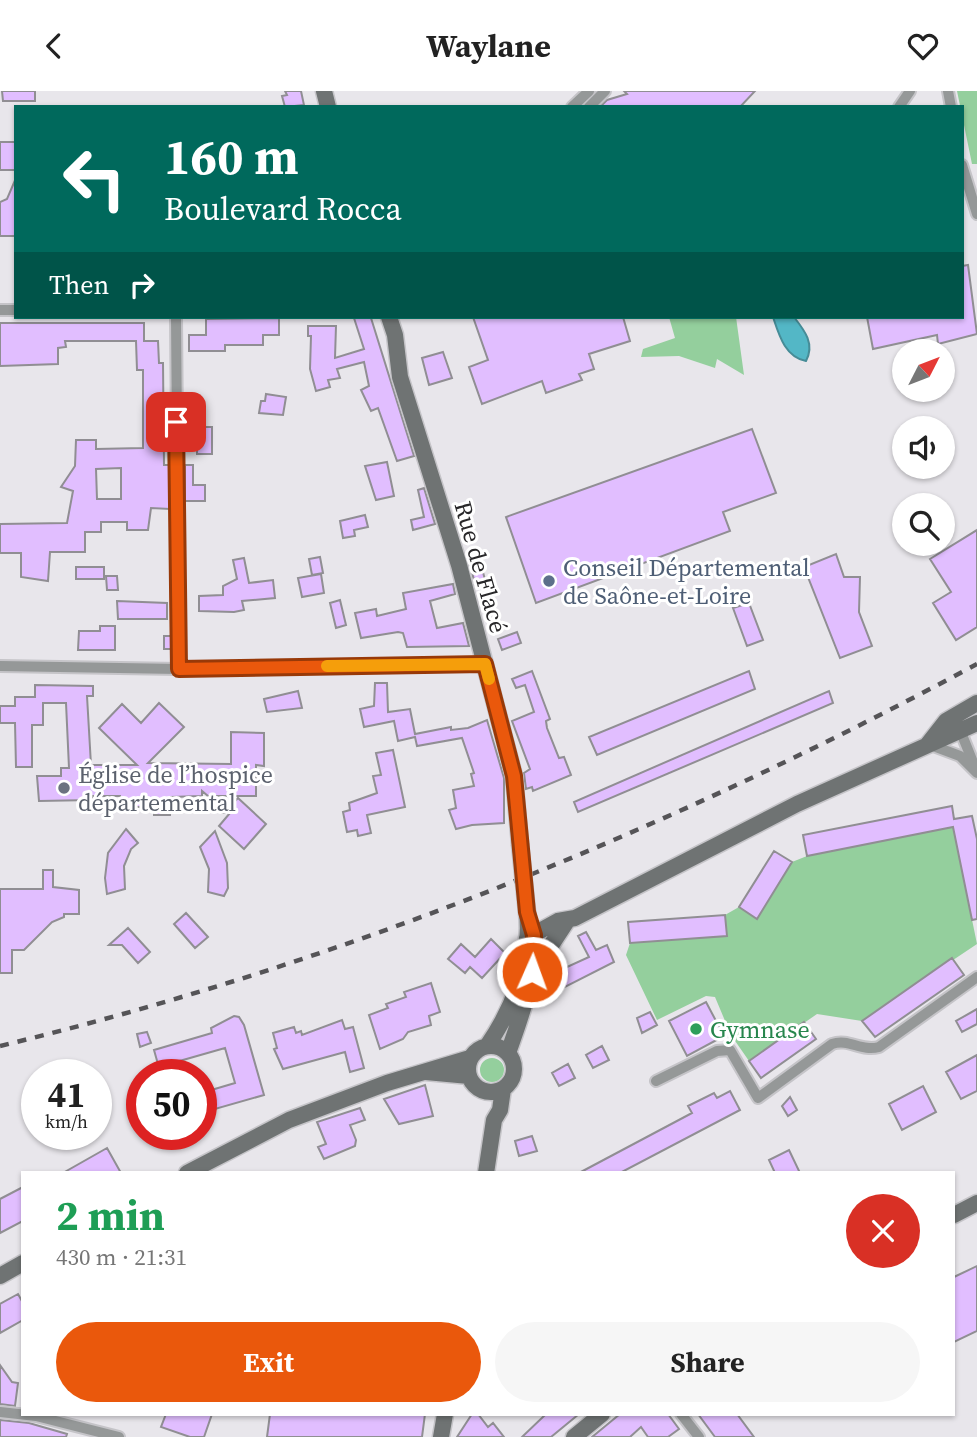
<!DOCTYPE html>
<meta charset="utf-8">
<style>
:root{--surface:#fff;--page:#f6f6f6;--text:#222;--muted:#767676;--accent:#ea580c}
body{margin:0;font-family:"Source Serif 4",serif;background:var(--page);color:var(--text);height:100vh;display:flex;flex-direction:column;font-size:26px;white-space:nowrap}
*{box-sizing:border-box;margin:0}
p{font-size:23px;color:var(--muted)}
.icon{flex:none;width:38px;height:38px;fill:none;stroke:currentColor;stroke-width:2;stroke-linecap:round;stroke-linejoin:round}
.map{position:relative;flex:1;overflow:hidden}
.side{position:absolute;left:21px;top:1080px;width:934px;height:245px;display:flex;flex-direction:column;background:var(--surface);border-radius:0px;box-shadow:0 2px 5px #0004}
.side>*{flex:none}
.top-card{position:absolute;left:14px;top:14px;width:950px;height:214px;border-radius:0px;box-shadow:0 2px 5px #0004;background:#00695c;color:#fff;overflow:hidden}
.needle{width:46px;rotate:48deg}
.tools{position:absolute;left:892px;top:248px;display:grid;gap:14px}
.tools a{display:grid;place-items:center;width:63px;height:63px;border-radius:50%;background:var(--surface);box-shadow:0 2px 5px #0004;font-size:35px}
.speed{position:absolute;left:21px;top:968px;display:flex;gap:14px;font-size:35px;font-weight:700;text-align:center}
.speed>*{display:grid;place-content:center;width:91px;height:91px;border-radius:50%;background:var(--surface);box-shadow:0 2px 5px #0004;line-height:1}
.speed small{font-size:18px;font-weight:400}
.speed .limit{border:10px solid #d22;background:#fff;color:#111}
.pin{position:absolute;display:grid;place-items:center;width:60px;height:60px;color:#fff;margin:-30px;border-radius:14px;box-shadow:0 4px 10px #0006}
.me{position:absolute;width:77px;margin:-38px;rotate:2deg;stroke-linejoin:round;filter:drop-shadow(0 0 5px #0008)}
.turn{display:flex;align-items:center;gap:24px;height:147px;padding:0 35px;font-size:32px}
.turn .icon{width:91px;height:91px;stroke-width:2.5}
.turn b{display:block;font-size:49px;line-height:60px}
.then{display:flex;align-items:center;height:66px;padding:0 35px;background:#0003;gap:14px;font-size:26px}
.round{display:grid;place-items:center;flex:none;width:74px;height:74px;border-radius:37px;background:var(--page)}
.summary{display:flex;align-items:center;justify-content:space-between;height:119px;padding:0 35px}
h1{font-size:42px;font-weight:700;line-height:52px;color:#1e9e55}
.primary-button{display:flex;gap:14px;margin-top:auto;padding:14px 35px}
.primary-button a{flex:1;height:80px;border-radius:42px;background:var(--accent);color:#fff;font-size:28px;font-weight:700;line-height:80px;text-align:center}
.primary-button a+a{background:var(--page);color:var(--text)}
header{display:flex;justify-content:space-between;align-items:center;height:91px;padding:0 35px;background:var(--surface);font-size:32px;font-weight:700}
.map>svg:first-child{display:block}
.green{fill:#94cf9d}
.water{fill:#53b7c6;stroke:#468c97;stroke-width:2}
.building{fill:#e1beff;stroke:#908e93;stroke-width:2;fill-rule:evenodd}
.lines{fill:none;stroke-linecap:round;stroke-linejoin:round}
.street-casing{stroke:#c5c4c8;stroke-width:14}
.secondary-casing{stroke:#c5c4c8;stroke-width:19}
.street{stroke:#959898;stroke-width:10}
.secondary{stroke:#6f7373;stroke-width:16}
.rail{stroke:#555457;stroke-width:4.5;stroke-dasharray:9 9;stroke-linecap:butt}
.secondary-bridge-casing{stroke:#c5c4c8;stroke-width:19;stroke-linecap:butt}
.secondary-bridge{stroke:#6f7373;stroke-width:16}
.route-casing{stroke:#983908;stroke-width:18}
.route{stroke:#ea580c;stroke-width:12}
.slow{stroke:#f59e0b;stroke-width:12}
.service-dot{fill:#5c6f8a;stroke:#fff;stroke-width:2.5}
.worship-dot{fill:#6b7280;stroke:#fff;stroke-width:2.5}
.leisure-dot{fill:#2e9e5b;stroke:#fff;stroke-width:2.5}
.labels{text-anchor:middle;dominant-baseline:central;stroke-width:6;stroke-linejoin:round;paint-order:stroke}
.street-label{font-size:24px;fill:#282729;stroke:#fff}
.service-label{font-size:24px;fill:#4e5e75;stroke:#fff;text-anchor:start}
.worship-label{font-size:24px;fill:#5b616d;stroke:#fff;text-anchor:start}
.leisure-label{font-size:24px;fill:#27864d;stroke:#fff;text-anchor:start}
</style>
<header><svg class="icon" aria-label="back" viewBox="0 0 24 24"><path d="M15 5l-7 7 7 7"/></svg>Waylane<svg class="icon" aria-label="heart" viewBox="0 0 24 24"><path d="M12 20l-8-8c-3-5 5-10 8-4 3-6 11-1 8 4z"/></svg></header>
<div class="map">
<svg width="977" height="1346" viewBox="0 0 977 1346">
<rect width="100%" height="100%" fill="#e8e6eb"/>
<!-- green -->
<path class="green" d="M957 0H977V73H972Z
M669 226H736L744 284 717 268 715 277 679 265 641 266 643 258 675 247Z
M953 736 977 853 862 930 817 923 749 970 731 944 715 906 706 905 657 929 626 864 630 852 727 845 725 824 739 816 757 828 792 771 807 765Z
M480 979a12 12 0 1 1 24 0a12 12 0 1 1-24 0Z"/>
<!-- water -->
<path class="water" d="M773 226H794C805 240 815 253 806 270 785 266 779 244 773 226Z"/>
<!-- building -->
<path class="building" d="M2 0H35V10H3Z
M285 0H301L304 14 285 16 282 5 287 4Z
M624 0H755L740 16H600L607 9 627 3Z
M0 51H16V79H0Z
M16 87V145H0V111L7 108Z
M968 174 977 243 938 253 937 244 873 258 867 226H962V175Z
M473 226H623L630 250 589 263 594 278 579 283 582 289 546 302 542 290 482 313 469 276 488 269Z
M279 227V244H263V254H225V260H189V244H206V228Z
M354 227H371L414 365 397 370 378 317 371 320 361 299 369 295 364 271 337 278 340 287 328 289 330 296 316 300 310 278 311 245H308V235H336L335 267 364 258Z
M0 232H144V250H158L159 272H163L164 374H169L170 418 151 417 148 439H127V431H101V441H85V461H50L48 490 21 486V462H0V433L67 432 73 400 61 396 75 375 76 349H96V358L143 357V279H137L136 250H65L66 256 58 257V273L0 275ZM121 377V408H97L96 378Z
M443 261 452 287 429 294 422 267Z
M266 303 286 306 283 324 259 322 261 310H265Z
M189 336H212V363H197V349H189Z
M752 338 776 402 723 421 730 440 536 512 506 426Z
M387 371 394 405 376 409 365 375Z
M185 374H193V394H205V410H185Z
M424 397 435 433 413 439 411 429 424 426 418 399Z
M365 424 368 436 354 439 355 445 343 447 340 430Z
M977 439V536L956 549 933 512 951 501 930 468Z
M836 463 844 486H860L859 521 872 555 840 567 804 476Z
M320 466 323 482 312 484 309 468Z
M244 467 249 492 273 489 275 507 242 510 244 519 234 521 199 520V505L223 504V495L237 488 233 469Z
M480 469 486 493 476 496 469 471Z
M76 476H104V488H76Z
M321 483 324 502 302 506 298 487Z
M106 485H117L118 499H107Z
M453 493 455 503 430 510 437 537 463 532 469 555 407 556 403 542 398 541 361 547 355 522 376 518 377 525 406 518 403 502Z
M340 509 346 534 336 537 330 512Z
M117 510 167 512V528H118Z
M749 512 763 549 747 555 733 517Z
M100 535H115V559H78L79 540H100Z
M517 541 521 552 502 559 498 548Z
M164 545H171V558H164Z
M532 580 550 628 546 630 547 637 559 667 564 666 571 684 533 700 532 696 526 698 524 682 530 678 512 630 534 621 525 594 516 597 512 588Z
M749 580 755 598 597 664 589 646Z
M375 592H387L388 621 410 618 415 643 451 636V639L468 637 487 629 504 687V732L472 734 456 738 449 719 456 717 453 699 474 695 471 683 474 682 462 647 417 655 415 646 398 650 394 630 364 636 360 618 374 615Z
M35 594 93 595V605H87L91 674H137L99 637 122 613 141 632 159 612 184 636 148 672 231 673V641L264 642V675L256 674V705H208L202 700V705L171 706 170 724H154V716H120V705H92V709L39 710 37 685H61V677H69L66 612H43V634H32V676H16L15 632H0V615H15V606H35Z
M298 600 302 617 267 621 264 608Z
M829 600 833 612 578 721 574 711Z
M393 659 405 716 367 724 371 742 358 745 357 739 347 741 343 721 350 719 349 712 377 702 373 685 381 684 376 662Z
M238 707 266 733 244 758 219 735 230 722H223Z
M952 715 954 728 972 725 977 748V828L972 829 953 736 807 765 803 744Z
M126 738 138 752 131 758 124 775 125 798 107 803 105 787 108 762Z
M215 740 227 772 228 797 224 805 208 801 209 778 200 756Z
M774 760 792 771 757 828 739 816Z
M43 779H53V796L79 799V823H64V826L52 831 24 859H12V882H0V798H43Z
M186 822 208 846 195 857 174 833Z
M725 824 727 845 630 852 628 831Z
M128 837 150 861 138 872 122 854H109Z
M586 841 596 859 607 854 614 871 563 897 556 881 589 866 578 845Z
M491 848 505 862 482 887 470 876 465 882 448 868 461 853 475 866Z
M952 867 964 884 875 946 862 930Z
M431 892 440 921 429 925 431 934 408 941 403 948 380 958 369 924 388 917 386 913 406 906 404 901Z
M706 911 724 945 687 965 669 930Z
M977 918V933L962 941 956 930Z
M650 921 657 934 642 942 637 927Z
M234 925 239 926 244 934 264 1004 201 1022V1002L235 992 225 957 176 971 180 984H161L154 959 212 942 211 937Z
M342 929 345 938 353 936 364 977 350 981 345 961 283 978 274 958 277 957 273 942 294 936 296 942 301 940 302 944Z
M804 931 816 948 761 987 749 970Z
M147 941 151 952 140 956 137 943Z
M602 955 609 969 593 977 586 964Z
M977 964V1000L961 1008 946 981Z
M568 973 575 987 559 995 552 982Z
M425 994 433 1025 399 1033 384 1008Z
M923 995 936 1021 902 1039 889 1013Z
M730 1000 740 1019 620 1082H579L692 1022 688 1015 714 1002 717 1007Z
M790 1006 797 1019 788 1025 782 1015Z
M360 1017 365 1029 350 1034 356 1049 355 1055 324 1068 318 1056 326 1053 317 1031Z
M532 1045 537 1060 519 1065 515 1050Z
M107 1057 121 1082H63Z
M789 1059 800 1082H775L769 1069Z
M23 1096V1130L0 1142V1108Z
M977 1175V1240L954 1251V1186Z
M18 1203 23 1212V1229L0 1242V1213Z
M0 1274 12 1291 18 1292 15 1315 0 1313Z
M166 1323H212L204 1346H190L161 1336Z
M270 1323H425L422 1346H267Z
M472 1323H478L488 1336 493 1332 504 1346H457Z
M546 1323H579L551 1346H522Z
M620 1323H668L679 1338 668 1346H648L641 1336 630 1346H592Z
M698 1323H737L754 1346H715Z
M0 1329 29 1332 67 1343 66 1346H0Z"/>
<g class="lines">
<!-- street casing -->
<g class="street-casing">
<path id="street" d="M948 0 951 16
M572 16 589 0
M589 16 605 0
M899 16 910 0
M962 74 977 123
M0 219H16
M176 226 179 578
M0 575 179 578 485 573
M960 639 975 676
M928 653 960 665 977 682
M656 990 717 960 730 959 758 1007 832 953C849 947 861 961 879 956L977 886
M0 1321 36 1325 119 1346
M681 1323 699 1346"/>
</g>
<!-- secondary casing -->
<g class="secondary-casing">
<path id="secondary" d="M324 0 328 16
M389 226 395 244 400 286 459 474 514 685 520 753
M928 653 946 630 977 612
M527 847 558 830 575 827 797 713 977 632
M538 890 546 862 567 830
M468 978a23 23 0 1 1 46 0a23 23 0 1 1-46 0Z
M487 955C514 916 532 869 527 821
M508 962C520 928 532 898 532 861
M426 981 469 985
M187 1082 289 1029 387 992 470 967
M486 1082 494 1029 500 1019 503 998
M954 1124 977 1112
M0 1185 23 1172
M441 1346 445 1323
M574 1346 602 1323"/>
</g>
<!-- street -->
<use href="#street" class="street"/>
<!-- secondary -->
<use href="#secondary" class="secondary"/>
<!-- rail -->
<path class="rail" d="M0 955C343 872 667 740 977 573"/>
<!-- secondary-bridge casing -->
<g class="secondary-bridge-casing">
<path id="secondary-bridge" d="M520 753 527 821"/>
</g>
<!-- secondary-bridge -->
<use href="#secondary-bridge" class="secondary-bridge"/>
</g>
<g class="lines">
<!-- route casing -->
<g class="route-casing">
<path id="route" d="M176 331 179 578 485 573 514 685 527 821 534 844 532 881"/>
</g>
<!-- route -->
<use href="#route" class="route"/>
<!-- slow -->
<path class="slow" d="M327 575 485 573 489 588"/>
</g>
<!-- markers -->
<circle class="service-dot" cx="549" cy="490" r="7"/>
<circle class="worship-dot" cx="64" cy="697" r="7"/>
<circle class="leisure-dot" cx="696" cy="938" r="7"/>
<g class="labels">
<!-- street labels -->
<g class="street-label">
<text transform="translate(481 476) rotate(74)">Rue de Flacé</text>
</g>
<!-- service labels -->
<g class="service-label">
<text x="563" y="476">Conseil Départemental<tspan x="563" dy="28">de Saône-et-Loire</tspan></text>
</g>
<!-- worship labels -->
<g class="worship-label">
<text x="78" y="683">Église de l’hospice<tspan x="78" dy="28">départemental</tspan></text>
</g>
<!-- leisure labels -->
<g class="leisure-label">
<text x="710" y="938">Gymnase</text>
</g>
</g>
</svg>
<div class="tools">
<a><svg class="needle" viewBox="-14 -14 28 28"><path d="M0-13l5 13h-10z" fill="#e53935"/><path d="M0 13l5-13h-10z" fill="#767676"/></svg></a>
<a><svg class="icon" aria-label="sound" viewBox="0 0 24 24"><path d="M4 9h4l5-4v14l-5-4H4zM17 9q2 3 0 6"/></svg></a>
<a><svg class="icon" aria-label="search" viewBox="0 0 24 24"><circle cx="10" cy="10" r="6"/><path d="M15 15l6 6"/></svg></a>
</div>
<div class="speed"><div>41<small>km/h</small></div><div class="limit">50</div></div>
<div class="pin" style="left:176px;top:331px;background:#d93025"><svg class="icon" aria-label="arrive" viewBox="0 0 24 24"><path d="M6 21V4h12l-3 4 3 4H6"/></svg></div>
<svg class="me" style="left:532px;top:881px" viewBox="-20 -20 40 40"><circle r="17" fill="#ea580c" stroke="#fff" stroke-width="3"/><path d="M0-11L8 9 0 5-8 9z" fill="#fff"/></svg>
<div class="top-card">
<div class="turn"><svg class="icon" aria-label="left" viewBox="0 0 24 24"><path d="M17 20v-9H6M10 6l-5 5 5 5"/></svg><div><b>160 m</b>Boulevard Rocca</div></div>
<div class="then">Then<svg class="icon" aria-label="right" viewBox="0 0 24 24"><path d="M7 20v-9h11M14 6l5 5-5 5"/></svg></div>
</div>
<section class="side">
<div class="summary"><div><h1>2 min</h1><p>430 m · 21:31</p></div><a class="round" style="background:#d93025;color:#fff"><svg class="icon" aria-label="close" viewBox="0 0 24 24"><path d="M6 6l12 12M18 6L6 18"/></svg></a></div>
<div class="primary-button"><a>Exit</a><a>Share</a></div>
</section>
</div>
